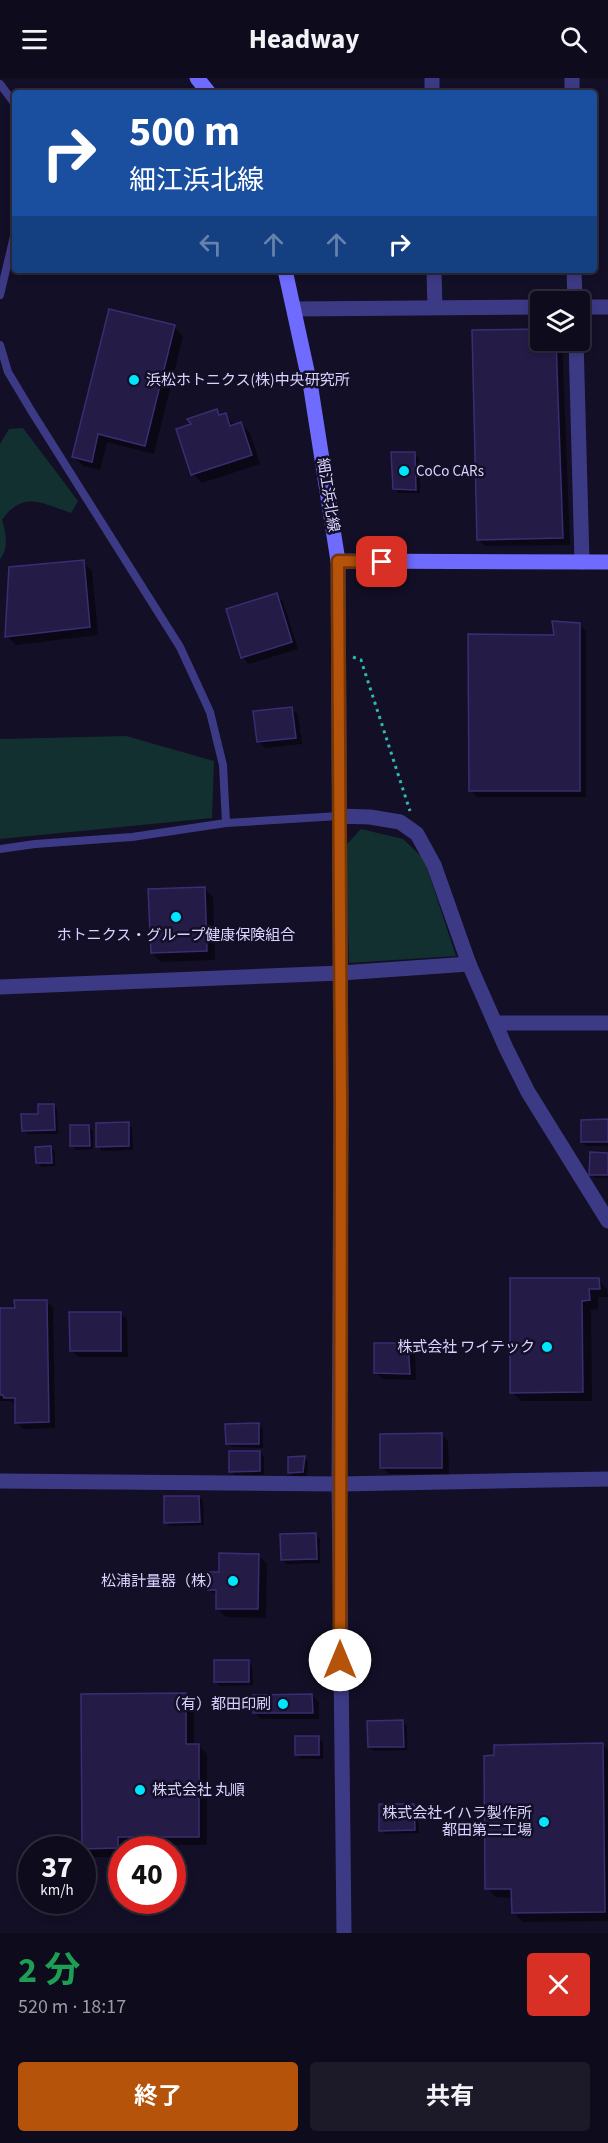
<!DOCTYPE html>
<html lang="ja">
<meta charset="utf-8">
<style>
:root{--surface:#0e0b1c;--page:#1c1929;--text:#f1f3f6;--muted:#9b9ba3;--line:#2e2b3b;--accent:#b45309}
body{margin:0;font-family:"Source Sans 3","Noto Sans JP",sans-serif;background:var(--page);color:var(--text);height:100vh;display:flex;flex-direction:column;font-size:22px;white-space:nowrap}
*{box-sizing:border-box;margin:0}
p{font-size:20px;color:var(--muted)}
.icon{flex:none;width:33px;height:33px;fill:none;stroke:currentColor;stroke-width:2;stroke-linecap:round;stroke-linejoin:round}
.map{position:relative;height:1855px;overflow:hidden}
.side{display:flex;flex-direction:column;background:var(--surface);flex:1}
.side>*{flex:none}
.top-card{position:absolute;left:12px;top:12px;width:585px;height:183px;border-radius:6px;box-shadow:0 3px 9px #0003,0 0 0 2px var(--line);background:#1a4fa0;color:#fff;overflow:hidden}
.fabs{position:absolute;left:530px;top:213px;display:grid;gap:12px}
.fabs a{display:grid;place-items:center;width:60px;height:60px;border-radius:6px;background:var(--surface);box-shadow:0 3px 9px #0003,0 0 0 2px var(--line);font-size:30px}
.speed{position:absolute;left:18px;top:1758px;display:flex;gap:12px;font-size:30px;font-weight:700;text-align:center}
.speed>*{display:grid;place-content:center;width:78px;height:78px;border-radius:50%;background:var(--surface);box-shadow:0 3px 9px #0003,0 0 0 2px var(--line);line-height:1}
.speed small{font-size:15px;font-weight:400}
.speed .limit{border:9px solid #d22;background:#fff;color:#111}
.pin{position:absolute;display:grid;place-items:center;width:51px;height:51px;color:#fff;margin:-26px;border-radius:12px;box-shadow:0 3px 9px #0006}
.me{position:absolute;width:66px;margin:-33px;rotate:0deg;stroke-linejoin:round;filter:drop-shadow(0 0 4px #0008)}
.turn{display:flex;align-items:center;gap:21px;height:126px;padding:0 18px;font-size:27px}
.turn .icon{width:78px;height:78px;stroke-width:2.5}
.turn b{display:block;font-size:42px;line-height:51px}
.lanes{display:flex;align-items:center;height:57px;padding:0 18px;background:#0003;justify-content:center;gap:30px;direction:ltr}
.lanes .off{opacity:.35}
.round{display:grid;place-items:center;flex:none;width:63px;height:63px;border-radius:6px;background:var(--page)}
.overview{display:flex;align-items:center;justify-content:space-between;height:102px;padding:0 18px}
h1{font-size:36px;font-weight:700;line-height:45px;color:#1e9e55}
.action{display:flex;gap:12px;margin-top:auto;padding:12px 18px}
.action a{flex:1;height:69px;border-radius:6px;background:var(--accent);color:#fff;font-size:24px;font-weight:700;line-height:69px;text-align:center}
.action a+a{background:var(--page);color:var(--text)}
header{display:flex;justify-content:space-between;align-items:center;height:78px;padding:0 18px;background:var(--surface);font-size:27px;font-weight:700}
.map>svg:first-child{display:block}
.green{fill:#12302f}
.shadow{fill:#0007}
.building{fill:#241b47;stroke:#3b2d73;stroke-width:1.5}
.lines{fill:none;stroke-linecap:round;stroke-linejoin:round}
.path{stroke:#2fb8b0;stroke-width:3;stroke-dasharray:3 4.5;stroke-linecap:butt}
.service{stroke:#3d3a85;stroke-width:8}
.minor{stroke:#3d3a85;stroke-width:15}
.tertiary{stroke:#3d3a85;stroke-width:15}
.secondary{stroke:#6f6bff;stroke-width:15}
.route-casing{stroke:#753606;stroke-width:15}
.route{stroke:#b45309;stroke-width:10}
.poi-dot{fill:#00e5ff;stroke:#130f26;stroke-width:2}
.labels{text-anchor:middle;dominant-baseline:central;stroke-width:5;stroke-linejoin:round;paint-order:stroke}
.poi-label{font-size:15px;fill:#d9d4ff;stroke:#130f26;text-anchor:end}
.street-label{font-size:15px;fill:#d9d4ff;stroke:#130f26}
</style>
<header><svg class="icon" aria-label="menu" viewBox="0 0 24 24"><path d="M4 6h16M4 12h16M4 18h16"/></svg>Headway<svg class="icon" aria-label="search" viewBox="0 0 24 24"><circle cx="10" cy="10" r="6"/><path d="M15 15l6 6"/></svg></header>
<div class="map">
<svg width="608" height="1855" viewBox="0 0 608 1855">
<rect width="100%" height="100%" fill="#130f26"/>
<!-- green -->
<path class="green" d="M23 350 78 423 71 435C42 425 23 412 2 442 6 454 9 471 0 481V366L9 351Z
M126 658 214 683 212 740 0 761V661Z
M361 751 403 761 424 781 456 878 349 885 346 767Z"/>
<!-- shadow -->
<path class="shadow" d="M174 249 183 258 154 376 107 364 100 392 83 388 74 379Z
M540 252V262H562L570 467 485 468 478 461Z
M216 332 222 338 226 337 235 348 241 346 250 355 260 386 202 405 193 396Z
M414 375 419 380 420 415H399L395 411Z
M83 484 92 493 98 557 16 567 7 558Z
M277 517 283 524 298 571 249 586 243 579Z
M579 546 586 553V719H477L470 712 555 558Z
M292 631 298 637 302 666 265 670 258 663Z
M204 810 213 819 215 882 161 884 152 875Z
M53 1027 57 1031 58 1056H28L23 1052Z
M608 1044V1068H586L582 1064Z
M128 1046 132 1050 133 1072 102 1073 98 1068Z
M89 1049 93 1053V1071L76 1072 72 1067Z
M51 1070 55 1074V1088L42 1089 37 1084Z
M608 1076V1100H595L591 1096Z
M512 1202H598L607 1211 608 1219H598V1231L591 1232 592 1323H521L512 1314Z
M46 1223 53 1230 55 1350 23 1351 16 1344V1326L9 1323H0V1231L16 1232Z
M120 1235 127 1242 128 1279H78L71 1272Z
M408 1267 415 1274 416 1302 383 1301 376 1295Z
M258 1346 263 1351V1370L232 1369 227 1365Z
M442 1357 448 1363 449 1396H389L382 1389Z
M260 1375 264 1379V1397H235L230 1393Z
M304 1380 308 1384 307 1398 293 1399 289 1394Z
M199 1419 203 1423 204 1447 170 1448 166 1444Z
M316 1457 320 1461V1485L287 1486 282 1482Z
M258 1477 267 1486 266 1540 226 1539 217 1530 218 1519 209 1511 220 1496Z
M248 1583 252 1588 253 1607 220 1608 215 1603Z
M185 1617 194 1626V1667H198L207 1676V1767H127V1772H122V1779H92L83 1770Z
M312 1617 319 1624V1641H261L254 1634Z
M403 1644 407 1648V1672L374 1673 369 1669Z
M318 1660 323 1664V1681H301L296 1676Z
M602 1666 608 1672V1843L523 1844 514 1835 513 1820 496 1819 487 1810Z
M414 1727 418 1731 419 1755 385 1756 381 1752Z"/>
<!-- building -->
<path class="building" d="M109 231 175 247 145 368 98 356 92 384 72 379Z
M540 251V262H556L563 460 477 462 472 252Z
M217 331 219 337 226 335 230 348 241 344 252 377 191 397 176 351 191 346 187 341Z
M391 374H415L416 412 393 411Z
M84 482 90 549 5 559 9 489Z
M277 515 292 564 241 580 226 531Z
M552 543 580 545V713H469L468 556 554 557Z
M292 629 296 660 257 664 253 633Z
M205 809 207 873 151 875 148 811Z
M38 1026H54L55 1052 22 1053 21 1036H38Z
M608 1041V1064H581V1042Z
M129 1044V1068L96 1069V1045Z
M70 1047H89L90 1068H70Z
M51 1068 52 1085H36L35 1069Z
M590 1074 608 1075V1097H589Z
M510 1200H599L600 1211H589L590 1222 582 1223 583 1314 510 1315Z
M14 1222H47L49 1344 15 1345V1320H4L3 1317H0V1230H15Z
M69 1234H121V1273H70Z
M374 1265H408L410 1296 374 1295Z
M259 1345V1366H226L225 1346Z
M442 1355V1390H380V1356Z
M229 1373H260V1393L229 1394Z
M305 1378 303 1394 288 1395V1379Z
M164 1418H199L200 1444 164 1445Z
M316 1455 317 1481 281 1482 280 1456Z
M219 1475 259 1476 258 1531H216V1512H208V1494H219Z
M214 1582H249V1604H214Z
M186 1615V1666H199V1759H118V1770L82 1771 81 1616Z
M312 1616 313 1635H253V1617Z
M403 1642 404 1669H368L367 1643Z
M295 1658H319V1677H295Z
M603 1665 605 1834 512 1835 511 1811H485L484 1678 494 1677V1667Z
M379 1726H414L415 1752 379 1753Z"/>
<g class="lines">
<!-- path -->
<path class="path" d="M353 579 361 582 410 733"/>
<!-- service -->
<path class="service" d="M0 6 15 26
M0 217 15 154
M0 267 8 294 32 334 180 569 210 634 223 687 226 745
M0 771 35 766 132 759 226 745 339 738"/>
<!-- minor -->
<path class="minor" d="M432 0V15
M572 0V15
M434 192 435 230
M574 192 575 224
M579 229H608
M294 231 540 229
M576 262 582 484
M0 909 341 895 469 886
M495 945H608
M0 1403 339 1406 608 1401"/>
<!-- tertiary -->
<path class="tertiary" d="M338 483 341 1024 339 1406 344 1855
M339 738 370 739 400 744 417 756 434 787 469 886 506 970 528 1014 608 1143"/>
<!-- secondary -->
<path class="secondary" d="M197 0 209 15
M285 192 311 311 338 483 608 484"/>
</g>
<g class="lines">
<!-- route casing -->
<g class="route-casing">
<path id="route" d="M340 1582 341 1024 338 483 382 484"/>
</g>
<!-- route -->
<use href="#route" class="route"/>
</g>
<!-- markers -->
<g class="poi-dot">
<circle cx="134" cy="302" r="6"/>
<circle cx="404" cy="393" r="6"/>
<circle cx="176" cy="839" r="6"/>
<circle cx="547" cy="1269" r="6"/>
<circle cx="233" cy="1503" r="6"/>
<circle cx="283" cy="1626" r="6"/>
<circle cx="140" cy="1712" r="6"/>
<circle cx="544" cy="1744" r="6"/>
</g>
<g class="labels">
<!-- poi labels -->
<g class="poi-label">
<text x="146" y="302" text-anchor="start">浜松ホトニクス(株)中央研究所</text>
<text x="416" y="393" text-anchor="start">CoCo CARs</text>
<text x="176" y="857" text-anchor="middle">ホトニクス・グループ健康保険組合</text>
<text x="535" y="1269">株式会社 ワイテック</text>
<text x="221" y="1503">松浦計量器（株）</text>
<text x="271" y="1626">（有）都田印刷</text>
<text x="152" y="1712" text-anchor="start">株式会社 丸順</text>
<text x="532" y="1735">株式会社イハラ製作所<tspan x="532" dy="17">都田第二工場</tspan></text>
</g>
<!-- street labels -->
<g class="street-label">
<text transform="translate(328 417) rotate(81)">細江浜北線</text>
</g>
</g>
</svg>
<div class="fabs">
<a><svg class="icon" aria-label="layers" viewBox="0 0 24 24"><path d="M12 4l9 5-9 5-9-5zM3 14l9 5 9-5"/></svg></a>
</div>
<div class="speed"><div>37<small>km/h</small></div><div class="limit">40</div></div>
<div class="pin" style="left:382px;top:484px;background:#d93025"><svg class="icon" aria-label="arrive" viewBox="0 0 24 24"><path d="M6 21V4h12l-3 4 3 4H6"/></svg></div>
<svg class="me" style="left:340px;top:1582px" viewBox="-20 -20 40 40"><circle r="19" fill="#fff"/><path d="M0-13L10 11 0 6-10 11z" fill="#b45309"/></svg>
<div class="top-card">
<div class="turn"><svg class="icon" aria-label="right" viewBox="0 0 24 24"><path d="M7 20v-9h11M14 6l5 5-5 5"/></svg><div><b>500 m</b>細江浜北線</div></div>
<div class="lanes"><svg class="icon off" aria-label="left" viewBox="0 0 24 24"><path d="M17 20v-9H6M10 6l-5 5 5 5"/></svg><svg class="icon off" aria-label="ahead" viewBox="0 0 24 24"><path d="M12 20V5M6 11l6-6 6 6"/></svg><svg class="icon off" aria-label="ahead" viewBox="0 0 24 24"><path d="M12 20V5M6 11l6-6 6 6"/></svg><svg class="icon" aria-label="right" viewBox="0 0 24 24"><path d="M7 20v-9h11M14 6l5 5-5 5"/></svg></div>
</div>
</div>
<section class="side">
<div class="overview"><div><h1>2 分</h1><p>520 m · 18:17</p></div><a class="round" style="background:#d93025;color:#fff"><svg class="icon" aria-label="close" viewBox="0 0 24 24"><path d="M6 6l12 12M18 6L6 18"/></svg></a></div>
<div class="action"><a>終了</a><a>共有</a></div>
</section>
